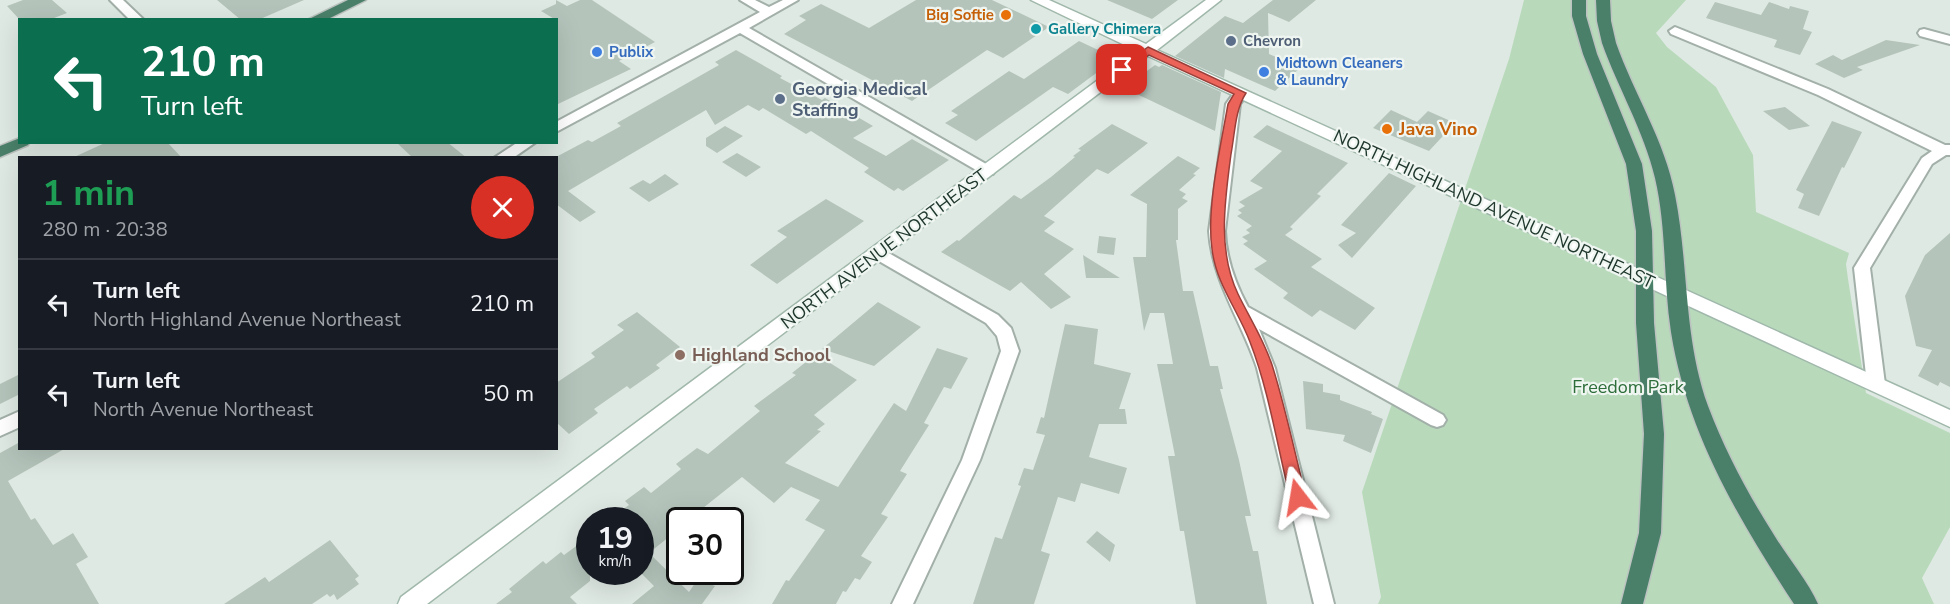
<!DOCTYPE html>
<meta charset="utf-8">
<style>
:root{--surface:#171b24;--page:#242831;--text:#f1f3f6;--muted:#9ea1a6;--line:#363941}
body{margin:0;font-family:"Nunito Sans",sans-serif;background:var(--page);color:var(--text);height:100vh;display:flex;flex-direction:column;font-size:22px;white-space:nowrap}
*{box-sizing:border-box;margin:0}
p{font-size:20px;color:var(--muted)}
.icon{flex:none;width:33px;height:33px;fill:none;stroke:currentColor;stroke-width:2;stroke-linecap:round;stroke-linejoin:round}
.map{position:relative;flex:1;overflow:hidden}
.sheet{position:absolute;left:18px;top:156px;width:540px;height:294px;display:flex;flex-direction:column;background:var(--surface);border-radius:0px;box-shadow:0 6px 24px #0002}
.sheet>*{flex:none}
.hud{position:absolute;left:18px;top:18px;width:540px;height:126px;border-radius:0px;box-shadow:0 6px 24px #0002;background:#0b6e4f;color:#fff;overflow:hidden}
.speed{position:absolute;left:576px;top:507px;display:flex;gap:12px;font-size:30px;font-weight:700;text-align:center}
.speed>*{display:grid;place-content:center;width:78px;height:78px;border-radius:50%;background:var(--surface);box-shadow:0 6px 24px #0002;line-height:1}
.speed small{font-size:15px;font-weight:400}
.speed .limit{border:3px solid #111;border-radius:9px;background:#fff;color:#111}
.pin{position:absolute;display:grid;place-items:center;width:51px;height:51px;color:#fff;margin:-26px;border-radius:12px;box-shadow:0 3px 9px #0006}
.me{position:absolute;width:66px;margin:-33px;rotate:346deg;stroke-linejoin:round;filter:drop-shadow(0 0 4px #0008)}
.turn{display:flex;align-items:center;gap:21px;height:126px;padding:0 24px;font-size:27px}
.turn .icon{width:78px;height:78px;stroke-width:2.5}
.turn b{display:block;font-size:42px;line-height:51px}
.round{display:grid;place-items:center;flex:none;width:63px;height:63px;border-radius:32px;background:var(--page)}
.summary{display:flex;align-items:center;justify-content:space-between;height:102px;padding:0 24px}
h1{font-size:36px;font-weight:700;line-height:45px;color:#1e9e55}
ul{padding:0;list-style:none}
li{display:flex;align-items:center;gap:18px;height:90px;padding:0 24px;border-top:2px solid var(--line)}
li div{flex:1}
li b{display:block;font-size:22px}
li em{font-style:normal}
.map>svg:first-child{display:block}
.green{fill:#b8dabb}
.building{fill:#b4c4bb}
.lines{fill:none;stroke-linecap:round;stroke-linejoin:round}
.minor-casing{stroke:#a2b0a9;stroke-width:4}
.secondary-casing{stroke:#a0b8ab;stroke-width:3}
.trunk-casing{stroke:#bcc3c0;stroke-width:3}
.minor{fill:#fff;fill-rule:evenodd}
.secondary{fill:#fff;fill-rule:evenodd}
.trunk{fill:#4a806a;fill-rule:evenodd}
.route{fill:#ec635a;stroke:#99403a;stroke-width:1.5}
.food-dot{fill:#e8710a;stroke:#eff6f1;stroke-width:2}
.culture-dot{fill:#0f9aa8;stroke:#eff6f1;stroke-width:2}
.service-dot{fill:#5c6f8a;stroke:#eff6f1;stroke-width:2}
.shop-dot{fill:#3f7fe0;stroke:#eff6f1;stroke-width:2}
.education-dot{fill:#8d6e63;stroke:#eff6f1;stroke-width:2}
.labels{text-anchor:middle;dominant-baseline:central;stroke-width:4.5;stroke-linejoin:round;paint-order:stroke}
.far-food-label{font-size:15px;font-weight:bold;fill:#c56008;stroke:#eff6f1;text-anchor:end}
.far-culture-label{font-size:15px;font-weight:bold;fill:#0d838f;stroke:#eff6f1;text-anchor:start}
.far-service-label{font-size:15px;font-weight:bold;fill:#4e5e75;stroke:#eff6f1;text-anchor:start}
.far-shop-label{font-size:15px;font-weight:bold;fill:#366cbe;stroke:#eff6f1;text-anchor:start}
.service-label{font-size:18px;font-weight:bold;fill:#4e5e75;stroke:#eff6f1;text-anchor:start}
.food-label{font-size:18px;font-weight:bold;fill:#c56008;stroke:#eff6f1;text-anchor:start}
.street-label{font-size:18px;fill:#20382e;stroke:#eff6f1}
.education-label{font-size:18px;font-weight:bold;fill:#785e54;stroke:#eff6f1;text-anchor:start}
.park-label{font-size:18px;fill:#2d6d3a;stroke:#eff6f1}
</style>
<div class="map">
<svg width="1950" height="604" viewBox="0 0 1950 604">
<rect width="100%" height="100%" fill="#dfe9e3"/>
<!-- green -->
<path class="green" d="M1524 0H1686L1656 33 1667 47 1716 87 1753 155 1756 212 1849 253 1846 264 1848 279 1866 393 1950 433V527L1922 578 1934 604H1378L1381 597 1362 492 1509 59Z"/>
<!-- building -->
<path class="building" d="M23 0H52L67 13 49 20H20L7 6Z
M217 0H304L258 20H241Z
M556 0 567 6 580 0H592L655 42 619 61 631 69 556 105V20L541 11 556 4Z
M916 0H992L1049 27 1003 58 987 50 912 101 784 34 806 20 799 16 821 4 869 28Z
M1107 0H1178L1152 19Z
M1273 0H1316L1289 22 1268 13 1269 54 1301 67 1275 91 1225 69 1224 78 1175 56 1225 16 1243 23Z
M1715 2 1761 15 1769 2 1789 9 1790 6 1809 11 1803 29 1812 32 1800 55 1774 47 1777 40 1706 18Z
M1886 40 1920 45 1857 67 1863 70 1844 78 1815 64 1833 55 1842 60Z
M1079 41 1111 56 1098 66 1103 68 1068 94 1053 87 976 141 945 123 958 115 951 111 1009 71 1024 79Z
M736 50 782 76 780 78 822 100 825 98 873 126 853 138 886 156 912 139 949 160 903 191 898 188 894 191 864 172 869 168 811 131 806 134 763 108 759 111 748 105 715 125 706 110 568 191 596 212 580 222 556 204V157L588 140 592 142 621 126 617 123 719 65 715 62Z
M1155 65 1159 67 1162 65 1221 92 1215 131 1124 88Z
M1785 107 1810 126 1789 130 1763 111Z
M1391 110 1417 122 1428 111 1455 123 1429 151 1373 128Z
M1832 121 1862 132 1844 168 1842 167 1819 216 1798 208 1804 194 1796 190Z
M1112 124 1148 143 1108 174 1097 169 1044 216 1055 222 1044 231 1074 249 1044 274 1071 297 1051 309 1021 282 1010 291 941 252 957 240 959 241 1014 195 1021 199 1051 177 1075 157 1073 156 1081 150 1078 149Z
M1267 125 1348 163 1317 194 1321 196 1290 227 1293 229 1285 235 1322 259 1311 267 1375 308 1355 330 1320 310 1312 317 1283 298 1288 293 1254 269 1267 261 1243 244 1248 241 1242 237 1250 233 1246 230 1252 226 1237 216 1242 213 1238 210 1245 206 1239 202 1263 188 1250 181 1282 151 1253 137Z
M725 126 743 136 717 153 706 146V138Z
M107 142H167L182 158H72Z
M396 142H447L467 158H413Z
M737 153 761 167 746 177 722 162Z
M1178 156 1200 168 1193 174 1196 175 1179 190 1186 194 1182 198 1188 201 1178 209V240H1176L1183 291H1193L1210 366H1218L1223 389H1220L1239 460 1251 516H1245L1253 551H1258L1267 604H1196L1184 531H1180L1168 456H1175L1157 364H1173L1164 313H1150L1144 331 1133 257H1146L1147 204 1130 195Z
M1389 173 1416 186 1352 258 1338 245 1356 233 1341 225Z
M665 174 679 184 649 202 629 188 643 180 650 184Z
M826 199 864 221 777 284 750 265 787 237 777 231Z
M1950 233V387L1940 382 1938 386 1918 376 1932 350 1916 346 1905 296 1925 255Z
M1099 236 1116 238 1114 255 1097 253Z
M1083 255 1120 278H1086Z
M878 302 921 327 874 366 822 349Z
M637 312 680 347 656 365 660 368 630 389 627 386 594 409 598 413 569 434 556 422V383L595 357 591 353 624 330 617 325Z
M1065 324 1098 329 1094 364 1131 373 1119 409H1125L1127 424H1099L1089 457 1127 468 1119 494 1081 483 1075 502 1058 497 1041 551 1050 554 1034 604H973L995 537 1002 539 1021 486 1018 485 1024 468 1033 470 1045 435 1036 433 1041 417 1044 418Z
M937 348 968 358 951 389 944 387 924 423 929 425 900 471 907 474 881 514 888 517 861 556 872 562 860 580 855 578 846 592 843 591 836 604H772L786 580 789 581 825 530 805 520 820 500 791 487 774 503 742 477 688 520H680V528L649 553 689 592 698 579 715 586 702 604H632L654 586 640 572V520H608L629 505 625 501 644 487 651 493 681 469 676 464 697 448 708 454 760 411 754 406 796 375 792 373 816 354 857 380 814 415 825 424 817 430 821 431 785 463 838 487 894 403 906 411Z
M20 374V394L0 404V384Z
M1303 381 1323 384V392L1340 395V400L1372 412 1371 414 1383 419 1371 453 1343 441 1345 435 1306 429Z
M20 442V448H66L8 481 31 520 35 518 53 545 73 533 88 557 76 564 99 604H0V453Z
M1097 531 1115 545 1110 562 1086 542Z
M590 536V581L570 597 577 604H496L512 592 509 589 543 561 546 564 561 552 564 555Z
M330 540 359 576 355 579 359 584 337 600 334 594 330 597 327 594 312 604H224L265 577 269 582Z"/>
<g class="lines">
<!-- minor casing -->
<g class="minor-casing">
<path id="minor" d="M110 0H123L144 20H130Z
M740 0H755L769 7 783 0H798L749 28 993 168 995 171 993 174H983L740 33 556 132V122L760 12Z
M1675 27 1828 89 1945 145H1950V155H1946L1932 164 1870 268 1885 384 1882 389 1876 391 1870 389 1867 384 1854 268 1922 158 1932 151 1818 95 1671 34 1669 31Z
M1924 29 1950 36V44L1920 36 1918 33 1920 30Z
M1241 89 1248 93 1240 104 1225 231C1226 258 1235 283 1248 307L1443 415 1446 420 1443 425 1437 427 1431 425 1259 329 1275 368 1334 604H1314L1257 368C1242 322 1212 281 1209 231L1226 104 1236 90Z
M518 142H536L513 158H494Z
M878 247 998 315 1011 328 1019 351 980 460 913 604H892L962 460 1001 351 997 336 986 323 872 257 870 253 872 249Z
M20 411V427L0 436V420Z"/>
</g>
<!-- secondary casing -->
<g class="secondary-casing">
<path id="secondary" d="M1031 0H1049L1146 44 1206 0H1221L1157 50 1950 410V427L1148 56 427 604H398L401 597 1137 51Z"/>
</g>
<!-- trunk casing -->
<g class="trunk-casing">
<path id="trunk" d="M348 0H366L326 20H307Z
M1572 0H1586V16L1597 54 1642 164 1652 231 1654 323 1664 434 1661 533 1643 604H1621L1639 533 1644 434 1636 323V231L1626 164 1583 54 1572 16Z
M1596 0H1610L1611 21 1616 43C1634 94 1665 141 1675 195 1689 265 1683 337 1708 406 1725 451 1748 494 1774 535 1788 558 1807 580 1818 604H1794C1739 520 1687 433 1671 332 1663 281 1667 229 1655 178 1644 131 1618 88 1602 43L1597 21Z
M20 138V142H30L28 145 0 157V146Z"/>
</g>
<!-- minor -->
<use href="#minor" class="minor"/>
<!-- secondary -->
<use href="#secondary" class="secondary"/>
<!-- trunk -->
<use href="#trunk" class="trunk"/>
</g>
<!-- route -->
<path class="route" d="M1148 47 1246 93C1235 110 1235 133 1231 154 1225 200 1217 250 1238 294 1250 319 1265 341 1273 368 1286 410 1295 454 1306 497L1303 502 1298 504 1292 502 1290 497C1277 445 1269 391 1250 342 1238 310 1216 284 1212 249 1206 208 1221 145 1228 104L1234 94 1149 55 1126 72H1119V68Z"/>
<!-- markers -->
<g class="food-dot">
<circle cx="1006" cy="15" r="6"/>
<circle cx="1387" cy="129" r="6"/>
</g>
<circle class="culture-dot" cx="1036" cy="29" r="6"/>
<g class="service-dot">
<circle cx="1231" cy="41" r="6"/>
<circle cx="780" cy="99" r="6"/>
</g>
<g class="shop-dot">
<circle cx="597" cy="52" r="6"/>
<circle cx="1264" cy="72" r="6"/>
</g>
<circle class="education-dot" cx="680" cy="355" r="6"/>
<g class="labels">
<!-- far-food labels -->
<g class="far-food-label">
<text x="994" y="15">Big Softie</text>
</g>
<!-- far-culture labels -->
<g class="far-culture-label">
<text x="1048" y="29">Gallery Chimera</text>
</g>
<!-- far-service labels -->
<g class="far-service-label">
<text x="1243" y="41">Chevron</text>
</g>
<!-- far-shop labels -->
<g class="far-shop-label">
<text x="609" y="52">Publix</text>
<text x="1276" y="63">Midtown Cleaners<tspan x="1276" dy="17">&amp; Laundry</tspan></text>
</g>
<!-- service labels -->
<g class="service-label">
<text x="792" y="89">Georgia Medical<tspan x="792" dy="21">Staffing</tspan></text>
</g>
<!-- food labels -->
<g class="food-label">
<text x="1399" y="129">Java Vino</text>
</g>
<!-- street labels -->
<g class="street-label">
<text transform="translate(1494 209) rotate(25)">NORTH HIGHLAND AVENUE NORTHEAST</text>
<text transform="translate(884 249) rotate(-37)">NORTH AVENUE NORTHEAST</text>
</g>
<!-- education labels -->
<g class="education-label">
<text x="692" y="355">Highland School</text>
</g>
<!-- park labels -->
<g class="park-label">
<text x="1628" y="387">Freedom Park</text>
</g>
</g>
</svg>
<div class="speed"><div>19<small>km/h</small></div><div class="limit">30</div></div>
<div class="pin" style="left:1122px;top:70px;background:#d93025"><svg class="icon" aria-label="arrive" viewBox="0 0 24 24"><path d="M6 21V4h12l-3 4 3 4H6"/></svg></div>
<svg class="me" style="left:1298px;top:497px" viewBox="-20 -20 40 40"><path d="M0-17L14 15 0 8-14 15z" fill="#ec635a" stroke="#fff" stroke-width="4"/></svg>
<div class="hud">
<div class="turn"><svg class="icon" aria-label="left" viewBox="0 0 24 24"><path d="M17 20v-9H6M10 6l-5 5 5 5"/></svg><div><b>210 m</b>Turn left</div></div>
</div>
<section class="sheet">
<div class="summary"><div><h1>1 min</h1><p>280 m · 20:38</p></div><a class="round" style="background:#d93025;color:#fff"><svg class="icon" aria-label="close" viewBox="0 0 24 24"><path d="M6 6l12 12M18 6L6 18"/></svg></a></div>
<ul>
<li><svg class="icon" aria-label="left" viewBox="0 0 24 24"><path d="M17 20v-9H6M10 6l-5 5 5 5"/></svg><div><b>Turn left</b><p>North Highland Avenue Northeast</p></div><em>210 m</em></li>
<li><svg class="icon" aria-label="left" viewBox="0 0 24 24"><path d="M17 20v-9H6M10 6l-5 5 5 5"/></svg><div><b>Turn left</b><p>North Avenue Northeast</p></div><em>50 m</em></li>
</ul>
</section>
</div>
